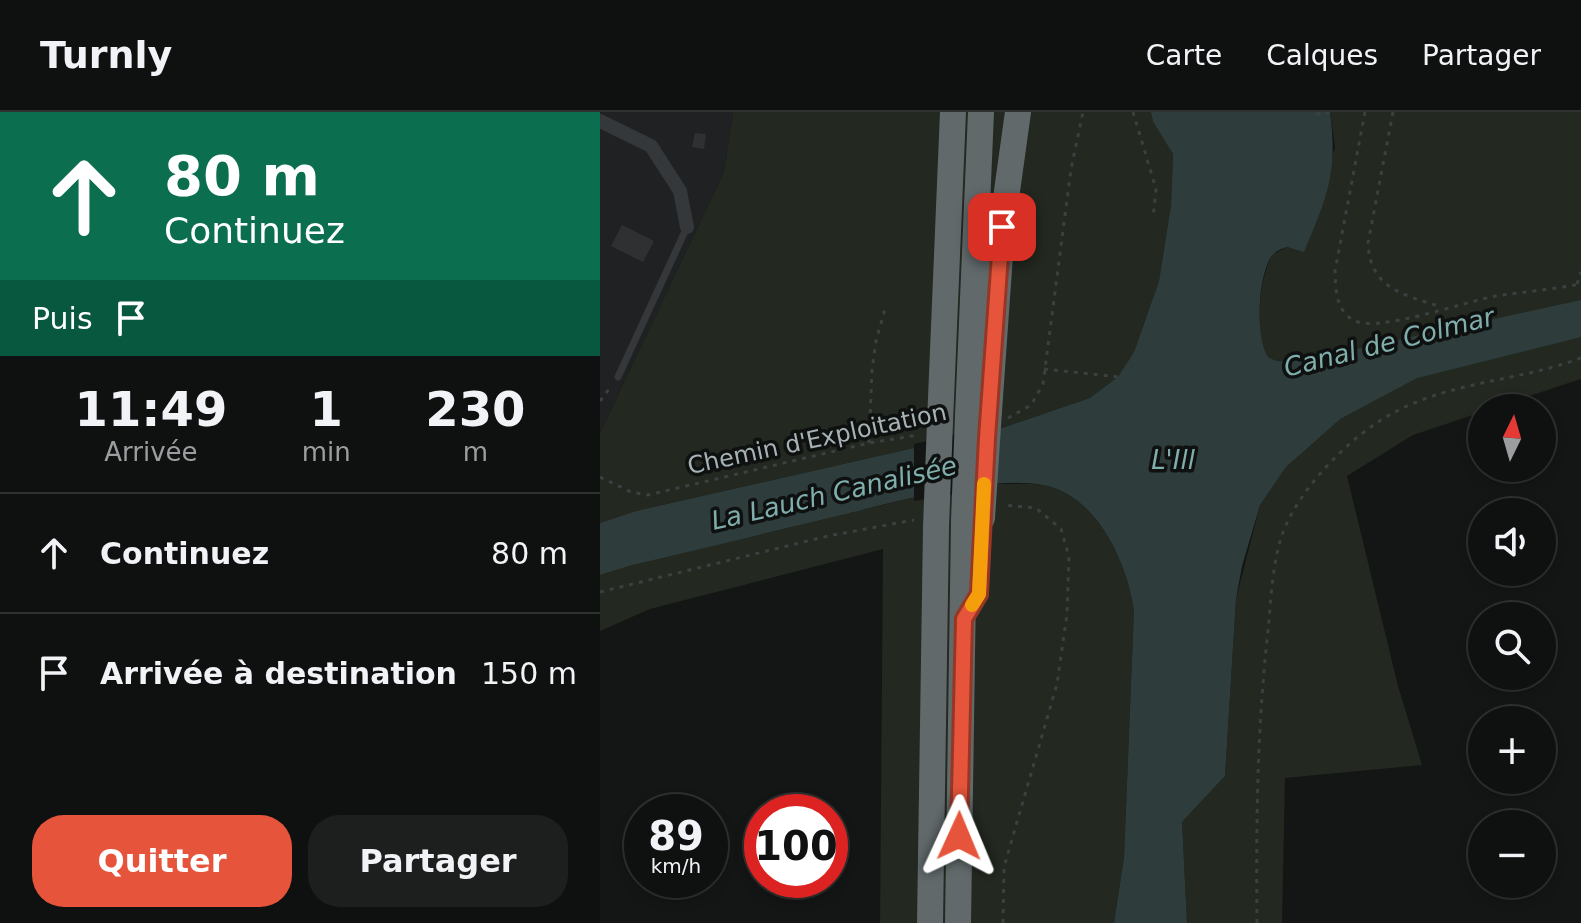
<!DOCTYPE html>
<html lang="fr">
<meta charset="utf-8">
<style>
:root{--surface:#0f1010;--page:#1d1e1e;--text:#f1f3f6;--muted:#9b9d9f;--line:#2f3030;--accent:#e6553b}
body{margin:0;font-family:"DejaVu Sans",sans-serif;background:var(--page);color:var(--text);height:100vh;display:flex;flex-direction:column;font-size:30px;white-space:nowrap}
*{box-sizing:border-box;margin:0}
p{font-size:26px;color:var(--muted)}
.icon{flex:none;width:44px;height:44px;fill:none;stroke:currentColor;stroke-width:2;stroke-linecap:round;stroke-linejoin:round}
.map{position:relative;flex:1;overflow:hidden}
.details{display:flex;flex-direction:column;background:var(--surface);width:600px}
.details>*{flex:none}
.guide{background:#0b6e4f;color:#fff;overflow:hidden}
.needle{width:52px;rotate:5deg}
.controls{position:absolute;left:868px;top:282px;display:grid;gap:16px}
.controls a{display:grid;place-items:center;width:88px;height:88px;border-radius:50%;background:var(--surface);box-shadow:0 4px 12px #0003,0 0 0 2px var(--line);font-size:40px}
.speed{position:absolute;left:24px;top:682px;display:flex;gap:16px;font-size:40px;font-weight:700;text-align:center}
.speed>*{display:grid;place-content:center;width:104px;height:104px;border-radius:50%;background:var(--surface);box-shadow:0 4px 12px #0003,0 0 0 2px var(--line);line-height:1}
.speed small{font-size:20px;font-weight:400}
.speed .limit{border:12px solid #d22;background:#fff;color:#111}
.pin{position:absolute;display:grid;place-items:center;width:68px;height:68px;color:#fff;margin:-34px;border-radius:16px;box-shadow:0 4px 12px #0006}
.me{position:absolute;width:88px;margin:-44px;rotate:1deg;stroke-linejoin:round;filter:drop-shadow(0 0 6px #0008)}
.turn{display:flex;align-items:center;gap:28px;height:168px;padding:0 32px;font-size:36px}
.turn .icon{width:104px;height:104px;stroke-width:2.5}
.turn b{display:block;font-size:56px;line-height:68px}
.then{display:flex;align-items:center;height:76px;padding:0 32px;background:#0003;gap:16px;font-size:30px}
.eta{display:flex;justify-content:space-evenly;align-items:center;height:136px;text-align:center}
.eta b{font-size:48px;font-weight:600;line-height:56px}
.primary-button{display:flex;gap:16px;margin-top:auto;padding:16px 32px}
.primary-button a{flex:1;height:92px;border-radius:32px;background:var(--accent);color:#fff;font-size:32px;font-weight:600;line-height:92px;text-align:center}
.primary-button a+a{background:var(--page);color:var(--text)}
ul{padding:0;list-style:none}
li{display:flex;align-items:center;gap:24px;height:120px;padding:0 32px;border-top:2px solid var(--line)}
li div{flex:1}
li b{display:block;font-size:30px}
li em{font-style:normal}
header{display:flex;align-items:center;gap:48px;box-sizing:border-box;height:112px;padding:0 40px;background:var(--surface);border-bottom:2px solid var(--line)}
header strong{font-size:38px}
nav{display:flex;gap:44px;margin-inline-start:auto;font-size:28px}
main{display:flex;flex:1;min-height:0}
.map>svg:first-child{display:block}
.built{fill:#202122}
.green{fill:#232820}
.water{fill:#2e3d3c}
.pier{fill:#141515}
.building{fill:#2f3031}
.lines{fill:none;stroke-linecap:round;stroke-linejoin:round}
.path{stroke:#3b4041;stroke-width:3;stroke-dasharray:4 6;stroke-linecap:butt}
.lane{stroke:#35383a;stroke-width:7}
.street{stroke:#35383a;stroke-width:14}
.highway{stroke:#61696b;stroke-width:26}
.highway-bridge{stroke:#61696b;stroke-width:26}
.route-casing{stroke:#963726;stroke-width:20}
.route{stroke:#e6553b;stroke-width:14}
.slow{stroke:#f59e0b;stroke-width:14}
.labels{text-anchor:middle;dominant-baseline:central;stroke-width:7;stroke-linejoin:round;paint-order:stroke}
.street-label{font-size:24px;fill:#a6b2b5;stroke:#0f1010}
.water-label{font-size:26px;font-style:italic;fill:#7faeac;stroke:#0f1010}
</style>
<header>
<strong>Turnly</strong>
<nav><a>Carte</a><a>Calques</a><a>Partager</a></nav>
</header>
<main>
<section class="details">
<div class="guide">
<div class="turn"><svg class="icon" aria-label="ahead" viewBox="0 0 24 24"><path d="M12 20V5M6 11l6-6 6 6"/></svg><div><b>80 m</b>Continuez</div></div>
<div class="then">Puis<svg class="icon" aria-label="arrive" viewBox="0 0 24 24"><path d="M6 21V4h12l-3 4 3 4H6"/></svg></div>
</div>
<div class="eta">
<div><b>11:49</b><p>Arrivée</p></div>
<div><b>1</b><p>min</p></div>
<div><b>230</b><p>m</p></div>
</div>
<ul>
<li><svg class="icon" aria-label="ahead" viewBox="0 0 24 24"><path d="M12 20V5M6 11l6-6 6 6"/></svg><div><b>Continuez</b></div><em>80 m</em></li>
<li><svg class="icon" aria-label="arrive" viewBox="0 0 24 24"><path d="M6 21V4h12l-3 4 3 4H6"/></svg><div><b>Arrivée à destination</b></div><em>150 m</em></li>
</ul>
<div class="primary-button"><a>Quitter</a><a>Partager</a></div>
</section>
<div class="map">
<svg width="981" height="811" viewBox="0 0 981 811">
<rect width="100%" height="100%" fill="#141515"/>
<!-- built -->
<path class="built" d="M0 0H133L124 60 0 321Z"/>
<!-- green -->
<path class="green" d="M133 0H551L553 10 573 42 571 93 559 169 534 240 519 265 490 286 402 316 36 399 0 411V321L124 60Z
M730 0H981V267L893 296H882V300L813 323 747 364 798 574 822 653 685 666 682 811H587L582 710 625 664 636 487 660 393 686 355 676 250 668 245C654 223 659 164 673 142L687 135 703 139 735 35Z
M398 372C412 372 428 371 442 373 496 382 527 451 534 498L524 745 514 811H280L283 437 50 497 0 519V463L33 453 316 385Z"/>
<!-- water -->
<path class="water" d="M551 0H730C738 61 727 85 704 140L687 135C681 137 675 139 671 145 658 165 655 225 668 245L676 249 688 250 733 242 981 188V225L817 266 740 307 686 355 660 393 642 454 636 487 625 664 582 710 587 811H514L524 745 534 498C527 451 497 383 443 373 390 363 299 389 246 402 175 419 104 436 33 453L0 463V411L36 399 402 316 490 286 518 265 534 240 559 169 571 93 573 42 553 10Z"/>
<!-- pier -->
<path class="pier" d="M399 312 395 376 314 389V332Z"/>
<!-- building -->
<path class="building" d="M95 21 106 22 104 37 92 35Z
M22 113 54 129 43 150 11 134Z"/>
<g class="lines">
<!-- path -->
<path class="path" d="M533 0 556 77 553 106
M765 0 735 159C736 177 735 197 753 208 776 222 866 189 896 184 924 180 953 177 981 172
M793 0 768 131C770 177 804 183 842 195
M716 2 731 0
M977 172 981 160
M444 257 519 265
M0 289 12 273
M408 306 431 293 443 272 471 57 483 0
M269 331 272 258 276 229 285 197
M0 365 31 380 48 383 269 331 318 323
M0 480 228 424 314 408
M403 811 404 755 457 572 467 502 469 445 461 417 436 396 404 393
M657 811C656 714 657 616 668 519 671 488 672 453 682 423 698 377 752 322 795 300 853 269 920 269 981 246"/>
<!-- lane -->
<path class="lane" d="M18 265 87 115"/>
<!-- street -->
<path class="street" d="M0 9 51 34 80 79 87 115"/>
<!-- highway -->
<path class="highway" d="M389 299 402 115 418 0
M368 304 381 0
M340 310 353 0
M330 811 336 415
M358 811 364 409"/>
<!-- highway-bridge -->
<path class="highway-bridge" d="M382 406 389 299
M364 409 368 304
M336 415 340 310"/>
</g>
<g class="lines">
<!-- route casing -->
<g class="route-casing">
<path id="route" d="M359 724 364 507 379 482 387 326 402 115"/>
</g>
<!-- route -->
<use href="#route" class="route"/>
<!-- slow -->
<path class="slow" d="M372 493 379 482 384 372"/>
</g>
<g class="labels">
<!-- street labels -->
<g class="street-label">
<text transform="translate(217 327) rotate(-12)">Chemin d'Exploitation</text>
</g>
<!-- water labels -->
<g class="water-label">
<text transform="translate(789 230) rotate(-14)">Canal de Colmar</text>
<text x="573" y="348">L'Ill</text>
<text transform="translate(234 381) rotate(-13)">La Lauch Canalisée</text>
</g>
</g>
</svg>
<div class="controls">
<a><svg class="needle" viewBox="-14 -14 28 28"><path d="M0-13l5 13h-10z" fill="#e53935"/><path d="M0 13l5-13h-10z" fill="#9b9d9f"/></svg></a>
<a><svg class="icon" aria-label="sound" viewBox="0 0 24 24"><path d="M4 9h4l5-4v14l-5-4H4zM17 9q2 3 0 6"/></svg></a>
<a><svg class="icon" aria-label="search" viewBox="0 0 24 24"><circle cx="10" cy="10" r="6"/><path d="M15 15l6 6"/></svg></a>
<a>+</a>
<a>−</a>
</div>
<div class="speed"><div>89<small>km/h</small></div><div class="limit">100</div></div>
<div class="pin" style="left:402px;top:115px;background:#d93025"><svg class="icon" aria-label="arrive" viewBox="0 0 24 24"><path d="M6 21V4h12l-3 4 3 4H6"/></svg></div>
<svg class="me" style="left:359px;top:724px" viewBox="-20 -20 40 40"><path d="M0-17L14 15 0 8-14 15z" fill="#e6553b" stroke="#fff" stroke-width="4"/></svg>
</div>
</main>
